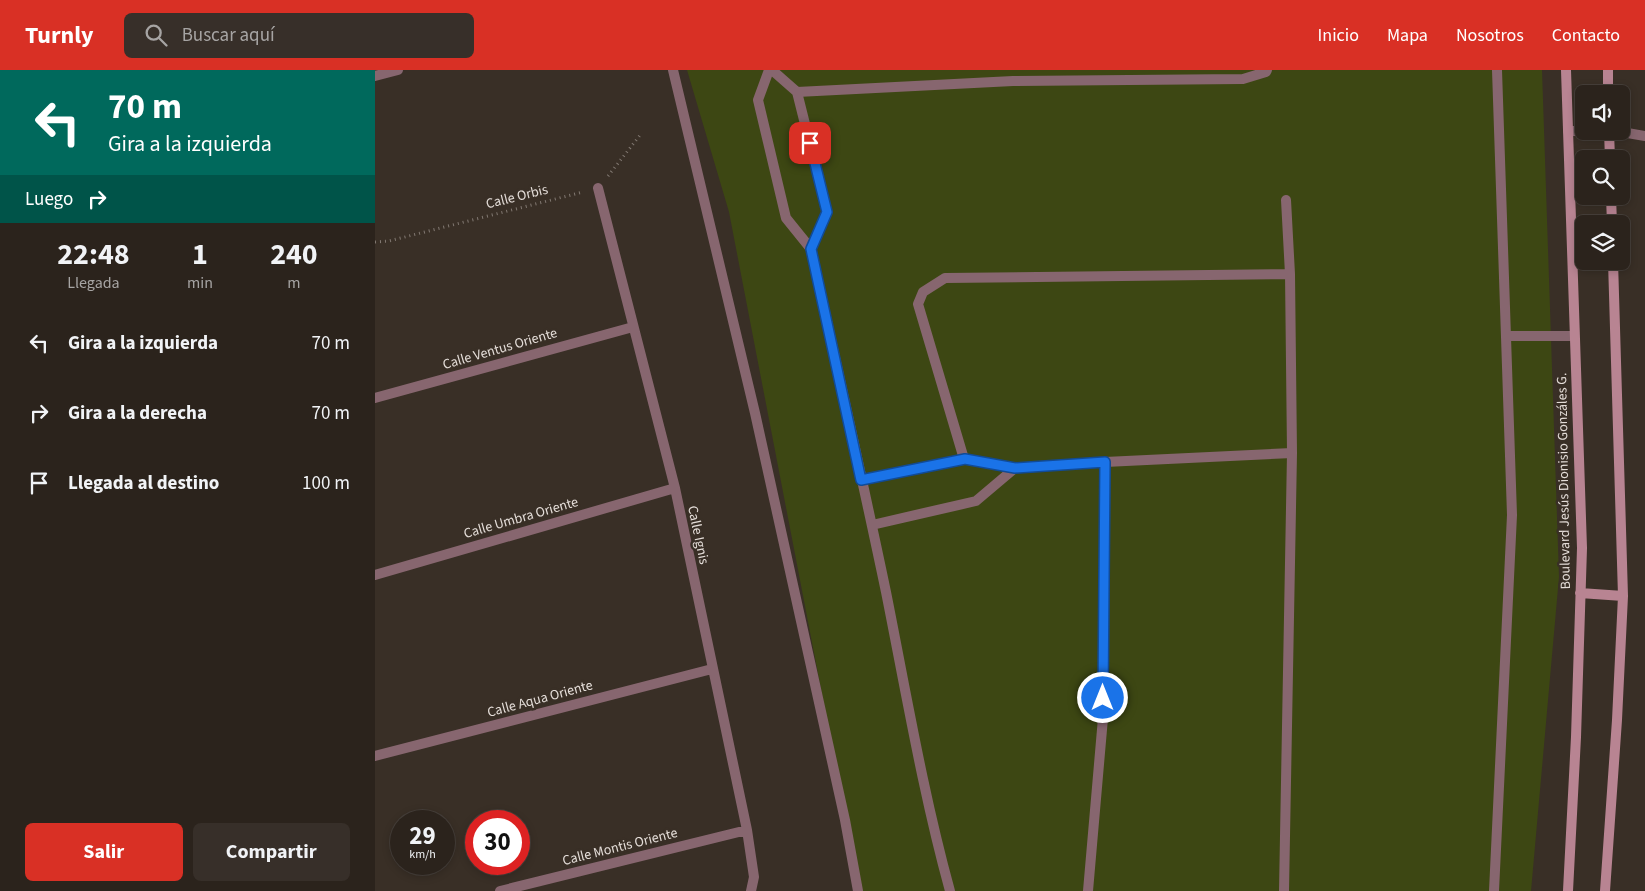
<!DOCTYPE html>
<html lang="es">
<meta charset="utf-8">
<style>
:root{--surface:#2b231c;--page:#372f29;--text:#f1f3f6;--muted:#a6a4a3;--line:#47403b;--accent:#d93025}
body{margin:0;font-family:"Source Sans 3",sans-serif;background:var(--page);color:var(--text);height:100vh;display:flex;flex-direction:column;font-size:19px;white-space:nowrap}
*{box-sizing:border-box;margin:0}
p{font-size:16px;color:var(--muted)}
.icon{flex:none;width:28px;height:28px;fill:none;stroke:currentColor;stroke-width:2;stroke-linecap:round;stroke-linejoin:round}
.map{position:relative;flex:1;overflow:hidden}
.details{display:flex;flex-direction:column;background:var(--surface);width:375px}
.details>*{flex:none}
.banner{background:#00695c;color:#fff;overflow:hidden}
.controls{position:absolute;left:1200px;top:15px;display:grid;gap:10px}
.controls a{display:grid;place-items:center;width:55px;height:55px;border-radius:8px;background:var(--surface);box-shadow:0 2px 8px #0003,0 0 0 1px var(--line);font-size:25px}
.speed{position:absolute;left:15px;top:740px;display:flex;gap:10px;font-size:25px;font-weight:700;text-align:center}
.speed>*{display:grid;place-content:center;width:65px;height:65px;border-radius:50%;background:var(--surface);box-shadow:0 2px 8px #0003,0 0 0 1px var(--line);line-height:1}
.speed small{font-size:12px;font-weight:400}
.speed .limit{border:8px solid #d22;background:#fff;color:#111}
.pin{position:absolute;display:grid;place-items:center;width:42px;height:42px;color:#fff;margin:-21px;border-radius:10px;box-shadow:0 2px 8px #0006}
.me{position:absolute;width:55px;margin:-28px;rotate:0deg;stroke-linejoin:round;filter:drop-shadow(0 0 4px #0008)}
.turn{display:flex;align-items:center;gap:18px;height:105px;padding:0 25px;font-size:22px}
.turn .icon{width:65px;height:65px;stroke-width:2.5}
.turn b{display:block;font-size:35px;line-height:42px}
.then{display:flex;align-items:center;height:48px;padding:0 25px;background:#0003;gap:10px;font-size:19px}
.eta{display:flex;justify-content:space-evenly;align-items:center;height:85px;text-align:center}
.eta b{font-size:30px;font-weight:700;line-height:35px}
.action{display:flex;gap:10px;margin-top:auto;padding:10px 25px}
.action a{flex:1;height:58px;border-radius:8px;background:var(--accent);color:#fff;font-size:20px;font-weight:700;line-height:58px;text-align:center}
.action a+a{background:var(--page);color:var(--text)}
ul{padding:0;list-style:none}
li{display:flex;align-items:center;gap:15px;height:70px;padding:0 25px}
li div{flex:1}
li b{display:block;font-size:19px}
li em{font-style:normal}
header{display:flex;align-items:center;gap:30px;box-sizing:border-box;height:70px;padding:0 25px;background:var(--accent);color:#fff}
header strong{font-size:24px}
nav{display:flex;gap:28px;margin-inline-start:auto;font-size:18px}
.search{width:350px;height:45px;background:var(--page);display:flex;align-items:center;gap:12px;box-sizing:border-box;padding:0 18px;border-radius:8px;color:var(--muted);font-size:19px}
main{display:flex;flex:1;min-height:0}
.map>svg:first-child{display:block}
.green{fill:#3d4713}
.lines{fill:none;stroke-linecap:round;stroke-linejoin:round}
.path{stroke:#827972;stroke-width:3;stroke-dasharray:1 4;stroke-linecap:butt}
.service{stroke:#87666f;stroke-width:10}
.minor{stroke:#87666f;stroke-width:10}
.secondary{stroke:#b88492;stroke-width:10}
.route-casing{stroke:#114b97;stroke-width:12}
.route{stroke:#1a73e8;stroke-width:9}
.labels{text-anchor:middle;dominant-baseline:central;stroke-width:5;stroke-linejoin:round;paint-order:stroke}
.street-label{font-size:14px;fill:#e4ddd8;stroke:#392f26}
</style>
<header>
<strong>Turnly</strong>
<div class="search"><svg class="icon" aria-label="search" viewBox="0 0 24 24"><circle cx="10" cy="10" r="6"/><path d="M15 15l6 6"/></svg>Buscar aquí</div>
<nav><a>Inicio</a><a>Mapa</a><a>Nosotros</a><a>Contacto</a></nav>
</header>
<main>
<section class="details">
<div class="banner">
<div class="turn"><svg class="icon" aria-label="left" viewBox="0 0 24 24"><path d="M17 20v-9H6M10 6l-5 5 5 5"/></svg><div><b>70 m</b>Gira a la izquierda</div></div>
<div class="then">Luego<svg class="icon" aria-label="right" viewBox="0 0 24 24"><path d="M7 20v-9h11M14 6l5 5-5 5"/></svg></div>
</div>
<div class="eta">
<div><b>22:48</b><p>Llegada</p></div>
<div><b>1</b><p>min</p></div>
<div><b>240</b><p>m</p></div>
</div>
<ul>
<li><svg class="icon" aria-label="left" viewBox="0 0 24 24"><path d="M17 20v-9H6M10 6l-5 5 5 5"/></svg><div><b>Gira a la izquierda</b></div><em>70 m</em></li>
<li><svg class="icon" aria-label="right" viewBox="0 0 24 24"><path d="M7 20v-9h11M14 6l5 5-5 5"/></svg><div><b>Gira a la derecha</b></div><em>70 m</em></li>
<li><svg class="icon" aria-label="arrive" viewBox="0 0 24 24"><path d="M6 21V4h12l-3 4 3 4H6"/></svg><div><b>Llegada al destino</b></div><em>100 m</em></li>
</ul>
<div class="action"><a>Salir</a><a>Compartir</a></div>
</section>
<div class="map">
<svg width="1270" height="821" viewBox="0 0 1270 821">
<rect width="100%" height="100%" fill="#392f26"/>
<!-- green -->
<path class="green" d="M312 0H1167L1184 507 1156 821H485L354 142Z"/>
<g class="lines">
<!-- path -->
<path class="path" d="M233 106 266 64
M0 172 14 171 208 122"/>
<!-- service -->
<path class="service" d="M1193 61H1209
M1241 61 1270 66"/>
<!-- minor -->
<path class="minor" d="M298 0 380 343 470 750 483 821
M394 0 383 30 411 148 436 179C461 293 487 407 511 522 531 622 548 723 575 821
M397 0 422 22 452 142 436 179
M0 6 23 0
M422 22 638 11 868 9 891 2 892 0
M223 118 300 418 372 760 379 807 376 821
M911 130 915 204 917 383
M1131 266H1199
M0 328 258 257
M589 389 543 234 548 222 570 208 915 204
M486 410 589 389 640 398 730 392 917 383 909 821
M497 455 601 431 640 398
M0 505 300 418
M0 686 337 599
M125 821 372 760
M713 821 728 648 730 392
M1119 821 1137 445 1122 0"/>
<!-- secondary -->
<path class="secondary" d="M1191 0 1207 478 1201 667 1193 821
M1233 0V24
M1234 61 1235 89
M1236 126 1237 154
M1205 523 1248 526
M1230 821 1242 650 1248 526 1238 191"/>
</g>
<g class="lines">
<!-- route casing -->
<g class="route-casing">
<path id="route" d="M435 73 452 142 436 179 486 410 590 389 640 398 730 392 728 628"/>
</g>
<!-- route -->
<use href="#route" class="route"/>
</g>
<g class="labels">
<!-- street labels -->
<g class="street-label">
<text transform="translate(142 127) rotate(-14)">Calle Orbis</text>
<text transform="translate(125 279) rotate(-16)">Calle Ventus Oriente</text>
<text transform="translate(1189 411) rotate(-91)">Boulevard Jesús Dionisio Gonzáles G.</text>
<text transform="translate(146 448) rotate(-16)">Calle Umbra Oriente</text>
<text transform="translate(323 465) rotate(78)">Calle Ignis</text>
<text transform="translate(165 629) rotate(-15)">Calle Aqua Oriente</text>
<text transform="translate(245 777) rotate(-14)">Calle Montis Oriente</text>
</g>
</g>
</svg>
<div class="controls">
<a><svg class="icon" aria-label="sound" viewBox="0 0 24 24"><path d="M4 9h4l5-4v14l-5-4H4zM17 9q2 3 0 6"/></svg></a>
<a><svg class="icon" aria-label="search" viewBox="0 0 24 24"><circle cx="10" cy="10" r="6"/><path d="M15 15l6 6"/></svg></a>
<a><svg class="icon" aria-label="layers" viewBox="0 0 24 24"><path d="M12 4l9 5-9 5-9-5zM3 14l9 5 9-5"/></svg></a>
</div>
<div class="speed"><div>29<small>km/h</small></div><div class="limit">30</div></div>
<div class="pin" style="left:435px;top:73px;background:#d93025"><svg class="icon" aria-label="arrive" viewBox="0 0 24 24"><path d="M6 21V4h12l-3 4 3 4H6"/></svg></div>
<svg class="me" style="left:728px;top:628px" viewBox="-20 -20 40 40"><circle r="17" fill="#1a73e8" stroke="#fff" stroke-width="3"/><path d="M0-11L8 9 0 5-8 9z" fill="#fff"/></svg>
</div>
</main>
